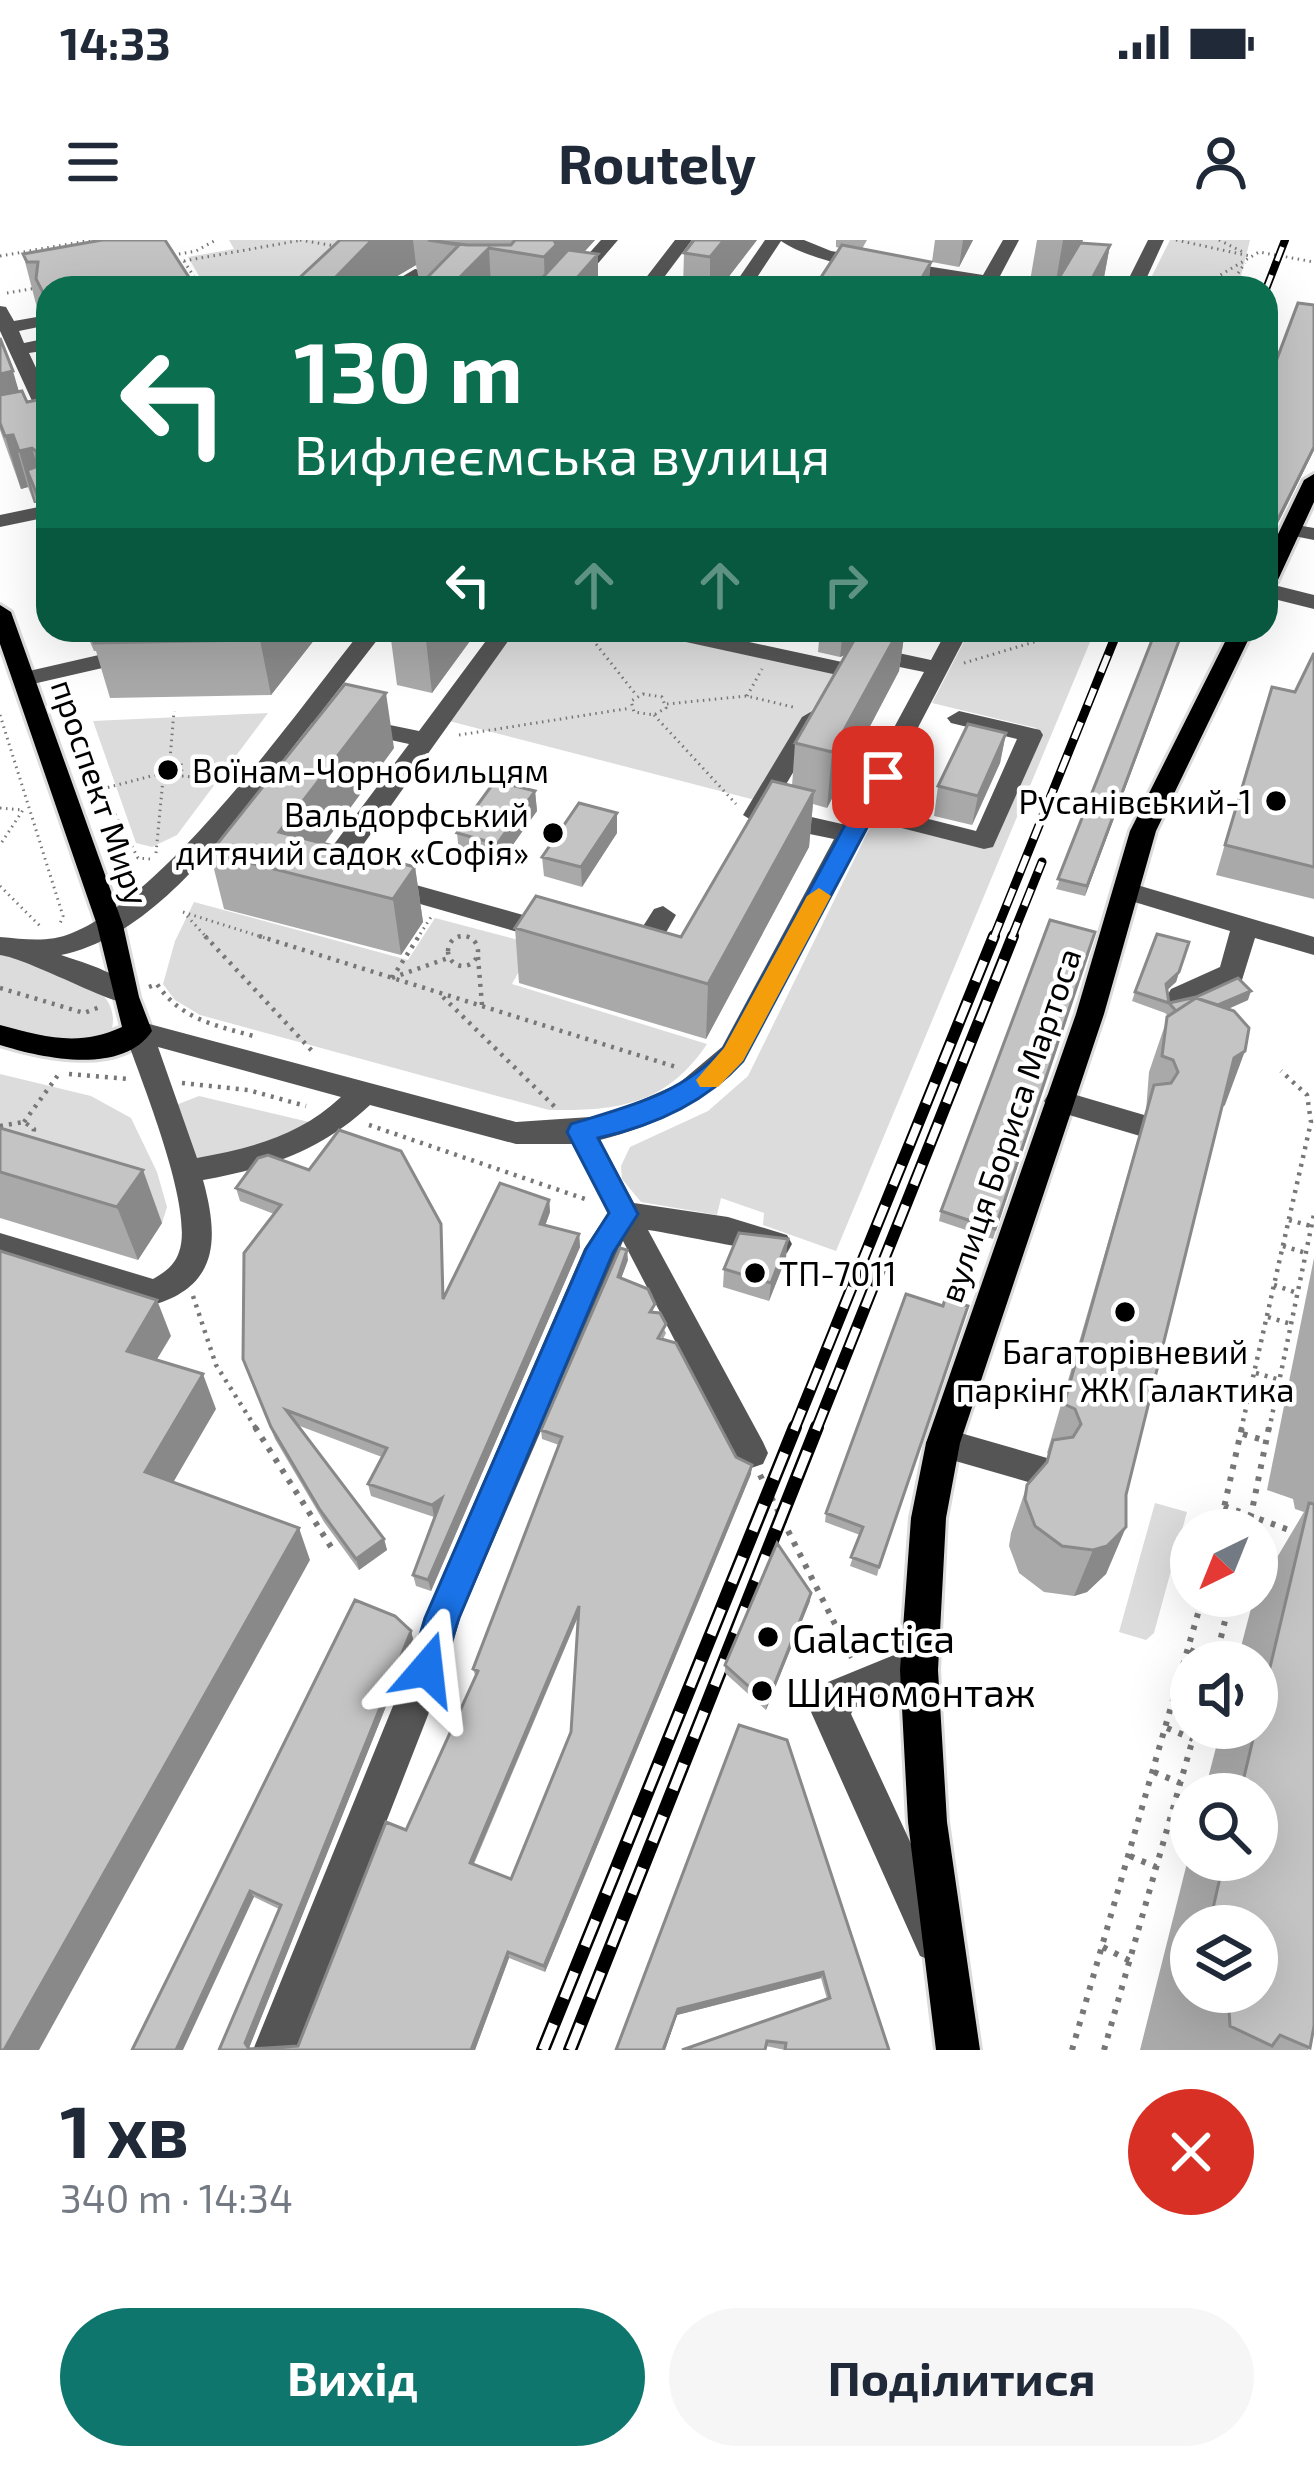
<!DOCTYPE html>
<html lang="uk">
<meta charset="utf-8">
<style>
:root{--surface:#fff;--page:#f6f6f7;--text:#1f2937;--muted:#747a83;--accent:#0f766e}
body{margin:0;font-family:"Exo 2",sans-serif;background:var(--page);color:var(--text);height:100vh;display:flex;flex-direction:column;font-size:45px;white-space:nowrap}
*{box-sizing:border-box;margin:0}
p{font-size:39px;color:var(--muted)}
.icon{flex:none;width:66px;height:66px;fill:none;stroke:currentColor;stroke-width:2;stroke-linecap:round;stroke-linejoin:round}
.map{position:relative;height:1810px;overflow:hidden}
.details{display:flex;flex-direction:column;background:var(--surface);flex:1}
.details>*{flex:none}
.guide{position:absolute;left:36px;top:36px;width:1242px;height:366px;border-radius:36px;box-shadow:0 12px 48px #0002;background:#0b6e4f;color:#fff;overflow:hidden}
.needle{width:78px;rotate:223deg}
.buttons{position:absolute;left:1170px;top:1269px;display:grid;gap:24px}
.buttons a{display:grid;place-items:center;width:108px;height:108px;border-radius:50%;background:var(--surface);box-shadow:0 12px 48px #0002;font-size:60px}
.pin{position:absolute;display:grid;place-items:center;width:102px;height:102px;color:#fff;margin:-51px;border-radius:24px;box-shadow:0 6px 18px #0006}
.me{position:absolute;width:132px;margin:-66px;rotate:17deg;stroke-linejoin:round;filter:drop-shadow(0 0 9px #0008)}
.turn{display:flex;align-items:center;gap:42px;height:252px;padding:0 60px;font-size:54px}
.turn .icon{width:156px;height:156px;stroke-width:2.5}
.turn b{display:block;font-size:84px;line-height:102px}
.lanes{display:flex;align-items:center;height:114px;padding:0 60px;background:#0003;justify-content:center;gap:60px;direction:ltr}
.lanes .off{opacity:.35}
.round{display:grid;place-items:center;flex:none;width:126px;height:126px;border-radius:63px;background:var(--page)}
.summary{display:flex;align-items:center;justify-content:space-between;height:204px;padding:0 60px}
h1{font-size:72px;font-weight:700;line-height:90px}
.cta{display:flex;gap:24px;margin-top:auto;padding:24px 60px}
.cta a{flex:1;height:138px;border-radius:72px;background:var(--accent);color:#fff;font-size:48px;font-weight:700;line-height:138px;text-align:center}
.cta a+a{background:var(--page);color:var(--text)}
.status{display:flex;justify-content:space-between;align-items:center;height:84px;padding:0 60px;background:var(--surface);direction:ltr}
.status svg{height:33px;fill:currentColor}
header{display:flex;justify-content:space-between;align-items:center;height:156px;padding:0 60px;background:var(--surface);font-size:54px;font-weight:700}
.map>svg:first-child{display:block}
.green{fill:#dcdcdc}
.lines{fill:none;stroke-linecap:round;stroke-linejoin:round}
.major-casing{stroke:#dbdbdb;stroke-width:6}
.path-far2{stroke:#777;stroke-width:3;stroke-dasharray:1.5 4.5;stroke-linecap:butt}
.path-far1{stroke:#777;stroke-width:4.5;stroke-dasharray:3 6;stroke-linecap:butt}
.path{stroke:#777;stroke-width:6;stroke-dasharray:4.5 8;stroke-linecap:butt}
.minor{fill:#555;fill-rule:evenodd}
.major{fill:#000;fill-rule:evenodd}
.rail-far3-casing{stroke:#000;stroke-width:8}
.rail-far2-casing{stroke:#000;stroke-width:9}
.rail-far1-casing{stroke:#000;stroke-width:12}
.rail-casing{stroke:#000;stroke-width:14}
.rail-far3{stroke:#fff;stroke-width:4.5;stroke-dasharray:15;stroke-linecap:butt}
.rail-far2{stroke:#fff;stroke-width:6;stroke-dasharray:18;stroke-linecap:butt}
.rail-far1{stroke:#fff;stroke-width:8;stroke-dasharray:22;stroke-linecap:butt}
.rail{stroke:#fff;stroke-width:9;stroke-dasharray:28;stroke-linecap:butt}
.wall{fill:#a9a9a9;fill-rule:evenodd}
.shaded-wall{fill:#898989}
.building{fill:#c4c4c4;stroke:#898989;stroke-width:3;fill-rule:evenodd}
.route{fill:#1a73e8;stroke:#114b97;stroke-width:3}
.slow{fill:#f59e0b}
.poi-dot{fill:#000;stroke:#fff;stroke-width:4.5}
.labels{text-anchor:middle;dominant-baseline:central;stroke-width:9;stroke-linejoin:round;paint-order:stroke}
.poi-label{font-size:33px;fill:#000;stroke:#fff;text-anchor:start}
.street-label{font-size:33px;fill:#000;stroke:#fff}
.near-poi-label{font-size:39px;fill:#000;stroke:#fff;text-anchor:start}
</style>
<div class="status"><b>14:33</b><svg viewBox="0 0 49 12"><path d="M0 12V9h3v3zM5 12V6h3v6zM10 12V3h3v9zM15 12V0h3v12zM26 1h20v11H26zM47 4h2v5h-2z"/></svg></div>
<header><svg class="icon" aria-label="menu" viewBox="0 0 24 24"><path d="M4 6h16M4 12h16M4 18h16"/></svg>Routely<svg class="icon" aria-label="person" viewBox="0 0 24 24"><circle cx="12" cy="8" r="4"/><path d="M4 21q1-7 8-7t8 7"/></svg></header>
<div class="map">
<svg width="1314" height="1810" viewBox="0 0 1314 1810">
<rect width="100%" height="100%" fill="#fff"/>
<!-- green -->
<path class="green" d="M229 0H386L337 48H206L188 17 234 9Z
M1170 0H1250L1238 48H1146Z
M514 390H645L835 433 755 560 449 481Z
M970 390H1095L836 1011 763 985 764 973 721 958 717 975 641 962 622 939 621 926 630 907 708 871 748 836 874 579 985 606 1036 488 932 463Z
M268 473 177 595 152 607 136 603 93 481Z
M194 662 408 720 435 678 534 704 512 744 707 804C666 865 618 871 549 870L200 775 175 760 163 744 175 701Z
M0 714C36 724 131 738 110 795L84 806 0 783Z
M0 834 91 856 131 878 157 932 167 967 162 983 0 935Z
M199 856 322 885 190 926 176 865Z
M1155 1263 1187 1272 1154 1393 1146 1400 1119 1392Z"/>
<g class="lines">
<!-- major casing -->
<g class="major-casing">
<path id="major" d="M1314 234V262L1277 342 1266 349V319L1304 240Z
M0 365 11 372 123 685 139 757 152 791C122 836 42 818 0 805V785C44 797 79 807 122 787L97 685 0 404Z
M1231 390H1253L1156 591 1104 774 960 1203 946 1278 938 1430 947 1582 980 1810H936L908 1582 900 1430 911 1278 926 1203 1076 774 1130 591Z"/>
</g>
<!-- path-far2 -->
<path class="path-far2" d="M300 0 336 6
M1176 0 1250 16
M1219 0 1245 13
M173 15 196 11 216 0
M0 16 92 0
M184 21 201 48
M178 22 302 0
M1158 46 1177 48
M1181 48 1212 40 1259 12 1314 22
M1228 48 1245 23
M7 53 37 48
M585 390 637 456
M964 423 1074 390
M643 454 662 457 666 468 654 475 634 472 631 461Z
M747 456 762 429
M667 464 747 456 797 468
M0 475 63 676 59 686
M654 475 736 564
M75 479 102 549
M459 495 631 468
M170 519 174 471
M170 520 181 523 182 533 168 539 155 535 156 526Z
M182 536 224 540
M0 568 23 570 0 605
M156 613 163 539
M150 619 138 618 102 549 155 535
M0 646 40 686
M183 672 268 699
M187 676 208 699
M417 699 431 677"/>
<!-- path-far1 -->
<path class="path-far1" d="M205 696 314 813
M259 696 676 827
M448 711a15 15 0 1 1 30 0a15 15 0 1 1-30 0Z
M478 717 482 765
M392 738 419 696
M392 738 448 718
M149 747 157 744C181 780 218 786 257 797
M0 748 84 773 100 767
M443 757 555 867
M69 834 129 839
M182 843 248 850 306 866
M24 882 61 831
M369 885 585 959
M0 886 24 882 34 889 33 900
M1289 980 1311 986
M1283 1006 1306 1013
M1274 1045 1297 1053
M193 1056 216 1125 257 1190
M1268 1077 1291 1084
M1256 1133 1280 1140
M1241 1190 1311 882 1307 855 1281 831
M1269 1190 1314 974"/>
<!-- path -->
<path class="path" d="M255 1187 331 1307
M1243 1194 1266 1201
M760 1235 852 1418
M1224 1266 1297 1293
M1219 1290 1242 1187
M1248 1290 1269 1187
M1190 1410 1215 1420
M1215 1422 1231 1356
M1167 1488 1193 1499
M1154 1532 1180 1543
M1130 1616 1156 1627
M1103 1707 1130 1721
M1072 1810 1203 1356
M1104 1810 1196 1488"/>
<!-- minor -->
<path class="minor" d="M601 0H618L577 48H558Z
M675 0H692L656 48H638Z
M765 0H804L831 11 983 35 1003 0H1019L999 38 1040 48C979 48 829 34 781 1L750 48H732Z
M1148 0H1164L1142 48H1124Z
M415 29 505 43 514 48H471L418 40 404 48H383Z
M0 66 6 67 14 81 48 75V85L19 91 24 103 48 98V110L29 113 48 153V180L38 174 0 91Z
M48 265V277L0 287V275Z
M1291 284 1314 288V300L1284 294 1280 290Z
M1266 343 1314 355V369L1266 357Z
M362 390H385L322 471 419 491 494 390H516L348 626 566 687 569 694 566 701 556 703 326 637 322 631 326 615 409 504 312 483C248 562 166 694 61 715 88 724 122 733 139 757L135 764C119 769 30 719 0 715V697C25 699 48 703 72 693 168 655 295 474 362 390Z
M652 390H694L842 422 854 429 842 436 663 397Z
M947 390H969L877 566 976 591 1017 499 951 483 947 478 959 471 1040 490 1043 495 993 607 984 609 870 580 743 821C702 862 656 886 600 900L634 963 728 977 787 995 792 1004 787 1013C777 1016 671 993 648 990L763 1202 768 1213 763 1224 751 1228 739 1224 623 1001 460 1378 446 1429 297 1810H253L408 1429 424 1378 584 1009 608 973 573 904H516L370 865C321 911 268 928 203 940 219 998 219 1046 153 1065L0 1019V993L153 1039C164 1033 175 1025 179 1012 195 969 140 838 124 791L138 781 516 882 605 876 678 844 722 807 834 599 756 583 743 575 802 477 814 470 826 477 772 568 842 584 924 432 875 422 862 425 851 418 875 408 931 420ZM158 807 341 857C299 896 252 908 197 918Z
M138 406 149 413 146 418 24 446 12 439 16 434Z
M1127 642 1314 697V715L1255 698 1242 740 1191 763H1171L1167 756 1171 749 1220 727 1230 691 1118 657 1114 651 1118 645Z
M663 666 676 675 648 724H628L624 717 628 710 654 669Z
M1059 850 1151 877 1155 885 1151 893 1140 896 1049 869 1044 861 1049 853Z
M943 1188 1054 1220 1059 1231 1054 1242 1042 1246 931 1214 926 1203 931 1192Z
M916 1406 929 1411 935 1424 929 1437 854 1468 851 1474 956 1701 950 1716 935 1722 920 1716 811 1472 828 1442Z"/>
<!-- major -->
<use href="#major" class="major"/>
<!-- rail-far3 casing -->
<g class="rail-far3-casing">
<path id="rail-far3" d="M1266 49 1285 0"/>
</g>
<!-- rail-far2 casing -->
<g class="rail-far2-casing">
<path id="rail-far2" d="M993 699 1118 390
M1011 699 1042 622"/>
</g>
<!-- rail-far1 casing -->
<g class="rail-far1-casing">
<path id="rail-far1" d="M794 1190 994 696
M816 1190 1013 696"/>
</g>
<!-- rail casing -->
<g class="rail-casing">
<path id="rail" d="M543 1810 795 1187
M570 1810 817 1187"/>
</g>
<!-- rail-far3 -->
<use href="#rail-far3" class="rail-far3"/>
<!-- rail-far2 -->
<use href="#rail-far2" class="rail-far2"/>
<!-- rail-far1 -->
<use href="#rail-far1" class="rail-far1"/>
<!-- rail -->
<use href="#rail" class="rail"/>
</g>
<!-- wall -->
<path class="wall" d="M95 0H165L192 42 194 48H48V84L45 72H40L36 64 23 14Z
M340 0H595L584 12 598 48H417L420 45 416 25 377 48H296L295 42Z
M757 0 720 48H683L684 13Z
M836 0H867L862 9 931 22 928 46 927 48H814L840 8 836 7Z
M935 0H973L959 27 932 22Z
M1037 0H1083L1082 3 1110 5 1102 48H1053L1030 41Z
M1314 65V210L1273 293 1266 291V148Z
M0 97 19 152 27 162 48 158V297L36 263H34L28 247 21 249 0 190Z
M85 390H322L271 455 110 458 96 411H94Z
M478 390 432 453 397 445 390 392Z
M715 390H748L744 396Z
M820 390H905L899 431 827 568 813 564 809 607 706 799 519 743 515 688 681 697 792 546 795 503 845 415 840 417 818 412Z
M1156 390H1184L1085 656 1056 649Z
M1314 413V659L1216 635 1262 476 1295 452Z
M1006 493 1000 523 972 585 934 576 938 546Z
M394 508 324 604 415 627 423 682 401 715 224 669 210 613Z
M535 551 537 571 499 624 459 613 457 593Z
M617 593 582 647 544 636 542 617Z
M1092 702 993 999 939 981 941 971Z
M1189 702 1176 742 1167 750 1169 763 1248 760 1228 769 1225 865 1221 868 1126 1255V1287L1106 1334 1087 1352 1074 1356 1044 1352 1019 1333 1009 1306 1011 1293 1027 1245 1045 1224 1049 1214 1047 1213 1146 871 1149 832 1168 776 1165 773 1132 761 1135 752Z
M0 888 162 983 138 1020 0 978Z
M236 948 441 984 444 1056 549 960 550 972 545 986 579 994 580 1007 431 1351 416 1346 413 1335 434 1277 371 1256 368 1244 382 1217 297 1185 384 1299 387 1310 359 1330 324 1282 275 1199 243 1119 274 974 240 961Z
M786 1018 769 1061 723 1047 724 1029Z
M1314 1018V1786L1310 1808 1308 1810H1140L1191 1607V1620H1257V1554H1204L1221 1488H1257V1422H1237L1254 1357 1257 1356V1351L1304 1272 1295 1269 1293 1259 1267 1250ZM1191 1686H1257V1752H1191Z
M628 1020 621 1038 655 1073 666 1093 663 1099 736 1217 751 1234 545 1732 509 1718 475 1810H219L279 1669 254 1657 132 1810 411 1391 413 1399 249 1808 298 1806 406 1590 476 1438 473 1429 559 1205 542 1199 541 1190ZM578 1377 571 1492 511 1639 474 1624Z
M943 1066 877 1336 850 1326 860 1295 825 1282 826 1273Z
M810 1361 766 1470 725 1433V1425Z
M739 1485 889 1810H785L766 1806 682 1810 827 1759 821 1738 677 1775 665 1810H616Z"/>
<!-- shaded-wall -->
<path class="shaded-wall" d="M372 0H413L416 25 377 48H327Z
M553 0H595L557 42 545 48 544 17Z
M724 0H757L720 48H710V17Z
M963 0H973L959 27Z
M1063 0H1083L1055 47Z
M1110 5 1102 48H1087Z
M489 8 491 48H449Z
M598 14V48H568Z
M931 22 927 48H916Z
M192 42 194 48H161Z
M13 131 28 183H0V134Z
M13 195 28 247 21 249 5 196Z
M1314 207V210L1273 293 1276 283Z
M32 208 47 261 27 230 36 263H34L19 211Z
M268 390H322L271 455 260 400Z
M433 390H478L432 453 426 400Z
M843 390H867L856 411 840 417Z
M899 390H905L899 431 827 568 832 512Z
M1183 390H1184L1085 656 1087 646Z
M386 453 394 508 300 636 279 592Z
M1006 493 1000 523 972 585 978 556Z
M535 551 537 571 499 624 497 604Z
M814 551 809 607 706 799 708 744Z
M617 573V593L582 647 581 627Z
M415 627 423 682 401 715 393 659Z
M1179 732 1176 742 1163 754 1166 744Z
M1251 751 1248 760 1182 789 1185 779Z
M1245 811 1225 865 1213 873 1234 818Z
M143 930 162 983 138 1020 117 967Z
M549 960 550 972 541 997 540 984Z
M579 994 580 1007 431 1351 428 1340Z
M788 999 786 1018 769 1061 771 1043Z
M627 1010 628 1020 618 1047V1037Z
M157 1060 171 1096 141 1146 127 1111Z
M203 1134 216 1169 160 1265 145 1232Z
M752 1225 751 1234 545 1732 544 1726Z
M442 1258 434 1277 432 1265Z
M1126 1287 1106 1334 1087 1352 1074 1356 1093 1310Z
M299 1288 310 1320 39 1810H4Z
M384 1299 387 1310 359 1330 356 1319Z
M811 1353 810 1361 766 1470 767 1463Z
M579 1366V1374L471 1629 470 1623Z
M411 1391 413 1399 249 1808 245 1803Z
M250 1651 254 1657 183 1810H176Z
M508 1712 509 1718 475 1810H471Z
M823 1732 821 1738 677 1775 665 1810H663L678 1769Z"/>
<!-- building -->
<path class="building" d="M102 0H165L192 42 161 48H48V62L36 39 38 22H27L23 14Z
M340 0H372L326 47 295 42Z
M428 0 467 5H511L515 0H554L556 5 544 17 489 8 449 48H417L459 5Z
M694 0H724L710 17 684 13Z
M1080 3 1110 5 1087 48H1053Z
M842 5 931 22 916 48 855 40 860 48H814Z
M568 10 598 14 568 48H533Z
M1298 63 1314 65V207L1276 283 1266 281V148Z
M0 98 13 131 0 134Z
M22 151 27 162 48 158V282L27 230 36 227 37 212 32 208 19 211 13 195 5 196 0 183V155Z
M90 390H268L260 400 94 403Z
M392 390H433L426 400 390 392Z
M860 390H899L832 512 795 503Z
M1156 390H1183L1087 646 1058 639Z
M1314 413V627L1225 605 1272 447 1295 452Z
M345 444 386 453 279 592 415 627 393 659 210 613Z
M968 484 1006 493 978 556 938 546Z
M495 541 535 551 497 604 457 593Z
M772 541 814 551 708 744 515 688 536 656 681 697Z
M579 563 617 573 581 627 542 617Z
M1050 680 1095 692 995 989 941 971Z
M1157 694 1189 702 1179 732 1166 744 1169 763 1135 752Z
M1238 738 1251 751 1218 765 1196 758 1176 771 1169 763 1196 757Z
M1196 758 1234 771 1249 788 1245 811 1234 818 1126 1255V1287L1107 1306 1093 1310 1062 1306 1035 1286 1025 1259 1027 1245 1047 1222 1053 1200 1073 1197 1081 1184 1075 1169 1064 1164 1154 845 1171 843 1178 832 1173 820 1162 816 1167 777Z
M0 888 143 930 117 967 0 932Z
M339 890 401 911 441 984 443 1059 500 943 549 960 540 984 579 994 428 1340 413 1335 442 1258 432 1265 368 1244 387 1208 286 1170 384 1299 356 1319 320 1270 271 1187 243 1119 244 1013 281 965 236 948 258 918 268 915 309 930Z
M739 993 788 999 771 1043 724 1029Z
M620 1008 627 1010 618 1037 648 1049 655 1064 650 1072 660 1073 666 1084 658 1098 676 1103 736 1217 752 1225 544 1726 508 1712 471 1810H219L281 1665 250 1651 176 1810H132L355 1360 395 1376 411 1391 245 1803 249 1809 298 1806 386 1582 406 1590 478 1431 473 1429 562 1197 541 1190ZM579 1366 571 1492 511 1639 470 1623Z
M0 1011 157 1060 127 1111 203 1134 145 1232 299 1288 4 1810H0Z
M906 1054 943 1066 945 1059 968 1066 879 1327 851 1317 863 1287 826 1273Z
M1309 1263 1314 1264V1786L1310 1808 1280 1795 1272 1806 1230 1786 1229 1769 1193 1753 1257 1752V1686H1209L1224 1620H1257V1554H1240Z
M777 1303 811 1353 767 1463 725 1425Z
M739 1485 787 1500 889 1810H785L786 1803 767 1801 765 1810H682L830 1758 823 1732 678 1769 663 1810H616Z"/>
<!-- route -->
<path class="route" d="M883 530 894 537 743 821C705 863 653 886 598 898L638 974 613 1013 459 1378 439 1440 427 1445 415 1440 410 1429 425 1378 586 1009 609 973 567 892 571 884C629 866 681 855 724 808L871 537Z"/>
<!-- slow -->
<path class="slow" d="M819 648 831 656 743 821 718 847H700L696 840 724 808 807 656Z"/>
<!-- markers -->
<g class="poi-dot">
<circle cx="168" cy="530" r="12"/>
<circle cx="1276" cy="561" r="12"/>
<circle cx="553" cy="593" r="12"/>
<circle cx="755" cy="1033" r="12"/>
<circle cx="1125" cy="1072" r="12"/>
<circle cx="768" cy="1397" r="12"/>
<circle cx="762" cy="1451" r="12"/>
</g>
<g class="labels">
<!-- poi labels -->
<g class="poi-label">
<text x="192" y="530">Воїнам-Чорнобильцям</text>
<text x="1252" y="561" text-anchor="end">Русанівський-1</text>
<text x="529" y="574" text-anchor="end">Вальдорфський<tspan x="529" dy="38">дитячий садок «Софія»</tspan></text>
<text x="779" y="1033">ТП-7011</text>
<text x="1125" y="1111" text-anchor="middle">Багаторівневий<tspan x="1125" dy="38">паркінг ЖК Галактика</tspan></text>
</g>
<!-- street labels -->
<g class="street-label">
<text transform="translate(101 552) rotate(71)">проспект Миру</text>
<text transform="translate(1009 885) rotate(-71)">вулиця Бориса Мартоса</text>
</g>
<!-- near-poi labels -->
<g class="near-poi-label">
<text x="792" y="1397">Galactica</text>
<text x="786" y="1451">Шиномонтаж</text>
</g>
</g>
</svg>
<div class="buttons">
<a><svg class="needle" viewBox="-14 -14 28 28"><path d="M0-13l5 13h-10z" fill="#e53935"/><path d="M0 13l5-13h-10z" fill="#747a83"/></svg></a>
<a><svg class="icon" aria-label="sound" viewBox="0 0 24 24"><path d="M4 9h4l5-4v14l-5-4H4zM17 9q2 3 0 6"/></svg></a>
<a><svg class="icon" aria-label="search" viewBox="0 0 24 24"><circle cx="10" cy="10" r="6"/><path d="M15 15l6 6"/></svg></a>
<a><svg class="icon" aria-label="layers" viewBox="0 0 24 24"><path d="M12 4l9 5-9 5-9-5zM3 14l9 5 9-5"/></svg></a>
</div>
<div class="pin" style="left:883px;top:537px;background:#d93025"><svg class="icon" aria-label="arrive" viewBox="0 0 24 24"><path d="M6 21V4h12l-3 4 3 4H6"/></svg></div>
<svg class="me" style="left:427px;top:1429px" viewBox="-20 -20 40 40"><path d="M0-17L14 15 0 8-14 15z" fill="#1a73e8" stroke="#fff" stroke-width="4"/></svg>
<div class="guide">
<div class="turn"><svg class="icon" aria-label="left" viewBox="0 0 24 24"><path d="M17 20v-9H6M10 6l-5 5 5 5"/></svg><div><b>130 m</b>Вифлеємська вулиця</div></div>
<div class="lanes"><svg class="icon" aria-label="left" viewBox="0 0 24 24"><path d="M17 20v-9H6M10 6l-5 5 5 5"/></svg><svg class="icon off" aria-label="ahead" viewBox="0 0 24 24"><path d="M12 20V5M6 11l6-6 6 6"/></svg><svg class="icon off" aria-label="ahead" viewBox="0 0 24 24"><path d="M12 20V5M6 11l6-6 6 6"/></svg><svg class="icon off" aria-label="right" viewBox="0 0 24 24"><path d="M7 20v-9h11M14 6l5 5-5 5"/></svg></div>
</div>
</div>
<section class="details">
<div class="summary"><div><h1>1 хв</h1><p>340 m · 14:34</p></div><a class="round" style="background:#d93025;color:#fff"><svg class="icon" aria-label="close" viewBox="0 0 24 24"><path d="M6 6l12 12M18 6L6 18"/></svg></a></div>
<div class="cta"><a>Вихід</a><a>Поділитися</a></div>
</section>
